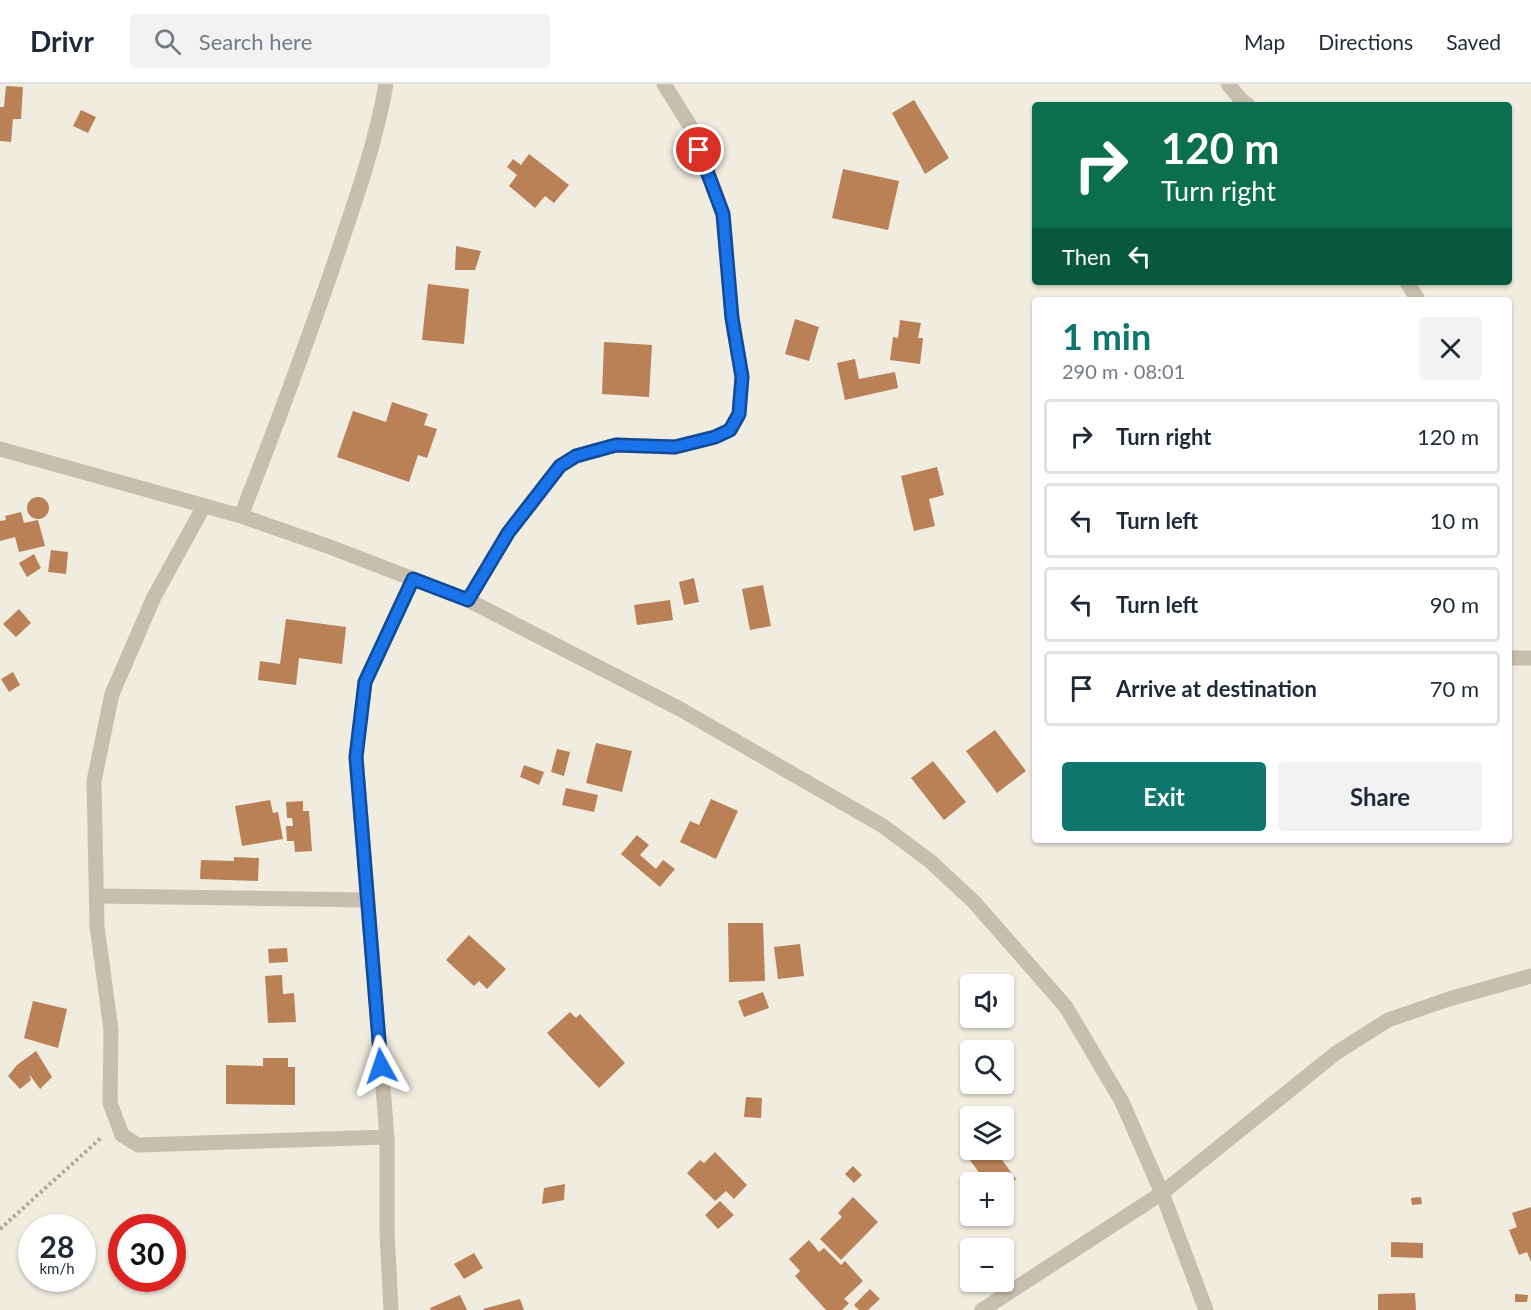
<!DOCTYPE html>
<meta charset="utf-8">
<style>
:root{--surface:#fff;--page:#f2f2f3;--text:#1f2937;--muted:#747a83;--line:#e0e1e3;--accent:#0f766e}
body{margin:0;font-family:Lato,sans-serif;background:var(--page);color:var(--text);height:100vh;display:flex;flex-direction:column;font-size:22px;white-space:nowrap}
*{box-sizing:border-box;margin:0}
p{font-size:20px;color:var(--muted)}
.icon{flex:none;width:33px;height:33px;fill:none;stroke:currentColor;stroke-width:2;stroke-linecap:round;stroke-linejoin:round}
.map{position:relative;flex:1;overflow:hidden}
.panel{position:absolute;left:1032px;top:213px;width:480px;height:546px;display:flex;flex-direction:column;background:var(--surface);border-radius:6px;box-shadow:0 2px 4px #0004}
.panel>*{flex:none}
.guide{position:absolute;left:1032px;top:18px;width:480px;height:183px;border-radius:6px;box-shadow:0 2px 4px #0004;background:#0b6e4f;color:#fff;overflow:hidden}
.tools{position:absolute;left:960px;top:890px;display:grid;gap:12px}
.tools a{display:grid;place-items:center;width:54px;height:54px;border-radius:6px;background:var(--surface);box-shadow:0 2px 4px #0004;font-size:30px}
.speed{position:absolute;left:18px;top:1130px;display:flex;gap:12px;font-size:30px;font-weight:700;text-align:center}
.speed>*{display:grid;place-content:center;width:78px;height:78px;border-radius:50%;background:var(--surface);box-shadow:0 2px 4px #0004;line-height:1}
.speed small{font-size:15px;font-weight:400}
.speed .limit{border:9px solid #d22;background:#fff;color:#111}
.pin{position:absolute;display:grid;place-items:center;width:51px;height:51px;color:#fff;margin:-26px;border:3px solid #fff;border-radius:50%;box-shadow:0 2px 6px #0007}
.me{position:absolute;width:66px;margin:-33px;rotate:355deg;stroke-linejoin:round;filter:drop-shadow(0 0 4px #0008)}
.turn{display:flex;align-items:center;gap:21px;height:126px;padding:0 30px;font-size:27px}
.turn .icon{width:78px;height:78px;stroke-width:2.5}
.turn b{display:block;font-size:42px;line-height:51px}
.then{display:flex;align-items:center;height:57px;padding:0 30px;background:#0003;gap:12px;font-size:22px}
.round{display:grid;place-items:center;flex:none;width:63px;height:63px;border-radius:6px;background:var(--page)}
.summary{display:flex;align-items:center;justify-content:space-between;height:102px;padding:0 30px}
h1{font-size:36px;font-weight:700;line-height:45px;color:var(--accent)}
.primary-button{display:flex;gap:12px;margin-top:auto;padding:12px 30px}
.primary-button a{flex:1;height:69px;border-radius:6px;background:var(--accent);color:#fff;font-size:24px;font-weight:700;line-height:69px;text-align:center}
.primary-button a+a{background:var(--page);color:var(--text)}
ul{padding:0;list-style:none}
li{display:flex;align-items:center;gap:18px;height:75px;margin:0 12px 9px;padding:0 18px;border:3px solid var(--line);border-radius:6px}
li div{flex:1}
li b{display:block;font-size:22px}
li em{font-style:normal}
header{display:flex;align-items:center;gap:36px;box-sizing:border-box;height:84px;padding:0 30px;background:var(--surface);border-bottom:2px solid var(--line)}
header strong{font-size:28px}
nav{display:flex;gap:33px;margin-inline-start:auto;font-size:21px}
.search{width:420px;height:54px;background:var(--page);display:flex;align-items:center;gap:15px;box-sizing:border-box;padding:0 21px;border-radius:6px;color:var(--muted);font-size:22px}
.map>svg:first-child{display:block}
.building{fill:#b98155}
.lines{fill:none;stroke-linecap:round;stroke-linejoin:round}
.path{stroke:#b3a997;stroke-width:4;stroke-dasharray:3 3;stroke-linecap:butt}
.minor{stroke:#c7bead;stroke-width:15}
.route-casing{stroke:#114b97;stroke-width:15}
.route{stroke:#1a73e8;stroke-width:10}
</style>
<header>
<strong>Drivr</strong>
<div class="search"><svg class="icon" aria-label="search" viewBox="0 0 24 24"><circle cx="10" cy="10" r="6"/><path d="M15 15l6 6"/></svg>Search here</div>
<nav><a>Map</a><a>Directions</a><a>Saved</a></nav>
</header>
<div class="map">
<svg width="1531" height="1226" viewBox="0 0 1531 1226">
<rect width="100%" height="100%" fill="#f0ece0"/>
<!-- building -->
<path class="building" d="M6 2 23 3 21 35H13L11 58 0 57V23H4Z
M914 16 949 74 925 90 892 29Z
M81 26 96 33 88 49 73 42Z
M529 70 569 101 554 119 545 112 535 124 509 102 517 91 507 83 513 75 521 81Z
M843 85 899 97 888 146 832 134Z
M456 162 481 167 475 186H455Z
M428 200 469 205 464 260 422 256Z
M795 235 819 243 809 277 785 270Z
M900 236 921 239 918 254H923L920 280 890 276 893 253 898 254Z
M604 258 652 261 649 313 602 310Z
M855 275 859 295 895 288 898 304 845 316 837 279Z
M392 318 428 330 424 341 437 345 427 374 418 371 409 398 337 373 353 327 386 338Z
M937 383 944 411 929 415 935 442 914 447 901 392Z
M27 424a11 11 0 1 1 22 0a11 11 0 1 1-22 0Z
M21 428 24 439 38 436 45 462 19 468 15 453 0 457V437L6 436 5 432Z
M51 466 68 468 66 490 48 488Z
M34 470 41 484 27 493 19 479Z
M694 494 699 518 684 521 679 498Z
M763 501 771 542 750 546 742 505Z
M670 516 673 536 637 541 634 521Z
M19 525 31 539 16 553 3 540Z
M286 535 346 543 342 580 299 574 296 601 258 596 260 577 280 580Z
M13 588 20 601 9 608 1 595Z
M995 646 1026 687 997 709 966 667Z
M596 659 632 667 622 708 586 699Z
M557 665 570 668 564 692 551 688Z
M933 677 966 718 944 736 911 694Z
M524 681 544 688 539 701 520 693Z
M566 704 598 711 594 728 562 721Z
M711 715 738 727 716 775 680 758 690 737 699 741Z
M270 716 273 729 278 728 283 755 242 762 235 722Z
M303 717V727H309L312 767 295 768 294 757H287L286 742H293L292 734H287L286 718Z
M637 751 649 761 640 771 656 785 663 776 675 785 660 803 621 770Z
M234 773 259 774 258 797 200 795 201 776 234 777Z
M728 839H763L765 897 729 898Z
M469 851 506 885 487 905 479 897 474 902 446 876Z
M800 860 804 892 778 895 774 863Z
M287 864 288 878 269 879 268 865Z
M282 891 283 910 294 909 296 938 268 939 265 892Z
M763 908 769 924 744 933 738 917Z
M33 917 67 925 58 964 24 954Z
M570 928 576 934 580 930 625 979 599 1004 547 949Z
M36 967 52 993 40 1005 29 990 31 996 20 1005 8 992 17 981Z
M263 974H288V983H295V1021L226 1020V981L263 982Z
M746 1013 762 1014 761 1034 744 1033Z
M977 1065H994L1016 1095 1004 1105V1098H986L967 1072Z
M715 1068 747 1101 734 1115 726 1107 715 1117 687 1089 700 1076 704 1079Z
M853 1082 862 1091 854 1099 845 1090Z
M565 1100 564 1116 542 1120 544 1104Z
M853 1113 878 1138 841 1176 820 1155 842 1133 838 1129Z
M1421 1113 1422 1120 1412 1121 1411 1114Z
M720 1117 734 1131 718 1145 705 1131Z
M1531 1123V1178L1527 1168 1519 1171 1509 1146 1517 1143 1512 1129Z
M809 1156 819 1168 824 1164 841 1181 845 1177 863 1197 844 1215 849 1219 842 1226H826L795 1192 800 1187 789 1175Z
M1391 1158 1423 1159V1174L1391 1173Z
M474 1169 483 1184 464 1195 454 1180Z
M870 1205 880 1215 868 1226H859L854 1221Z
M1415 1209 1416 1226H1378V1210Z
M1515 1210 1528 1211 1527 1218H1515Z
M460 1211 467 1226H431L430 1224Z
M520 1215 524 1226H484L483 1225Z"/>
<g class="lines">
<!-- path -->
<path class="path" d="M0 1145 102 1053"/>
<!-- minor -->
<path class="minor" d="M386 0C376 58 356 115 337 171 307 259 275 345 241 432L330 463 468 516 680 625 883 742 930 777 974 818 1066 923 1122 1018 1162 1109 1206 1226
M1228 0 1241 16 1248 21
M1407 198 1418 216
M0 365 241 432
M204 422 154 513 112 610 94 697 97 842 111 946 110 1019 122 1051 138 1061 387 1053
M468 516 508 449 560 382 576 372 616 361 675 363 715 353 730 346 739 330 742 293 732 234 723 130 692 45 664 0
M1509 574H1531
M97 812 366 816
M391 1226 387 1148V1053L356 673 365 598 413 495
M982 1226 1162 1109 1336 969 1388 936 1449 915 1531 892"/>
</g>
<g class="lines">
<!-- route casing -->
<g class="route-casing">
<path id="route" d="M381 982 356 673 365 598 413 495 468 516 508 449 560 382 576 372 616 361 675 363 715 353 730 346 739 330 742 293 732 234 723 130 699 66"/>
</g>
<!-- route -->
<use href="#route" class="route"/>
</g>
</svg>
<div class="tools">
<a><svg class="icon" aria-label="sound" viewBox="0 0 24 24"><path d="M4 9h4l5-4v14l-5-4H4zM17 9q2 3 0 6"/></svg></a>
<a><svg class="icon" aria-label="search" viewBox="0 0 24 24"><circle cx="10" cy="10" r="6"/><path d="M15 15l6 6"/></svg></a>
<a><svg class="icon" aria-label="layers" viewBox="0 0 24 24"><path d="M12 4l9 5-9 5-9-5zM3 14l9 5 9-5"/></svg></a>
<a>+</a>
<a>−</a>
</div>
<div class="speed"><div>28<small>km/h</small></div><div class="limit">30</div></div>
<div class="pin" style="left:699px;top:66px;background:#d93025"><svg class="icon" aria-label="arrive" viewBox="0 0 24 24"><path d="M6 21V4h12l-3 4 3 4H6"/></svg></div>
<svg class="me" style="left:381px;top:982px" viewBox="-20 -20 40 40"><path d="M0-17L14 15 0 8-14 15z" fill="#1a73e8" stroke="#fff" stroke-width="4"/></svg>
<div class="guide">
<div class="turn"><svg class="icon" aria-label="right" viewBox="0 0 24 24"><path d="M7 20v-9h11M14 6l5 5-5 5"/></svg><div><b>120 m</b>Turn right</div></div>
<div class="then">Then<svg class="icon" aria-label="left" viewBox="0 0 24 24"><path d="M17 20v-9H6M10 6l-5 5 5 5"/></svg></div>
</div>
<section class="panel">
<div class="summary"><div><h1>1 min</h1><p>290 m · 08:01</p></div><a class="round"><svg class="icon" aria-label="close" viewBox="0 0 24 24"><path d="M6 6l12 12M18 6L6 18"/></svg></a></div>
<ul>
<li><svg class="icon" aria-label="right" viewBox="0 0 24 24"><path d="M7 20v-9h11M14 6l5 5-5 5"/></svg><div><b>Turn right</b></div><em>120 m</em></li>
<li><svg class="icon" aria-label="left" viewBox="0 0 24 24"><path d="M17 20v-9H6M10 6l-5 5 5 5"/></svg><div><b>Turn left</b></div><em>10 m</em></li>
<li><svg class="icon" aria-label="left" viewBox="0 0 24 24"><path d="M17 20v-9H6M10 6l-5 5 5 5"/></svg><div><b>Turn left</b></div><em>90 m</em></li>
<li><svg class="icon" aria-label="arrive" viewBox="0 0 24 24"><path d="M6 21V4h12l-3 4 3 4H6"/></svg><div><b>Arrive at destination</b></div><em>70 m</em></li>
</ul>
<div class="primary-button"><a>Exit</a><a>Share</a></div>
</section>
</div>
